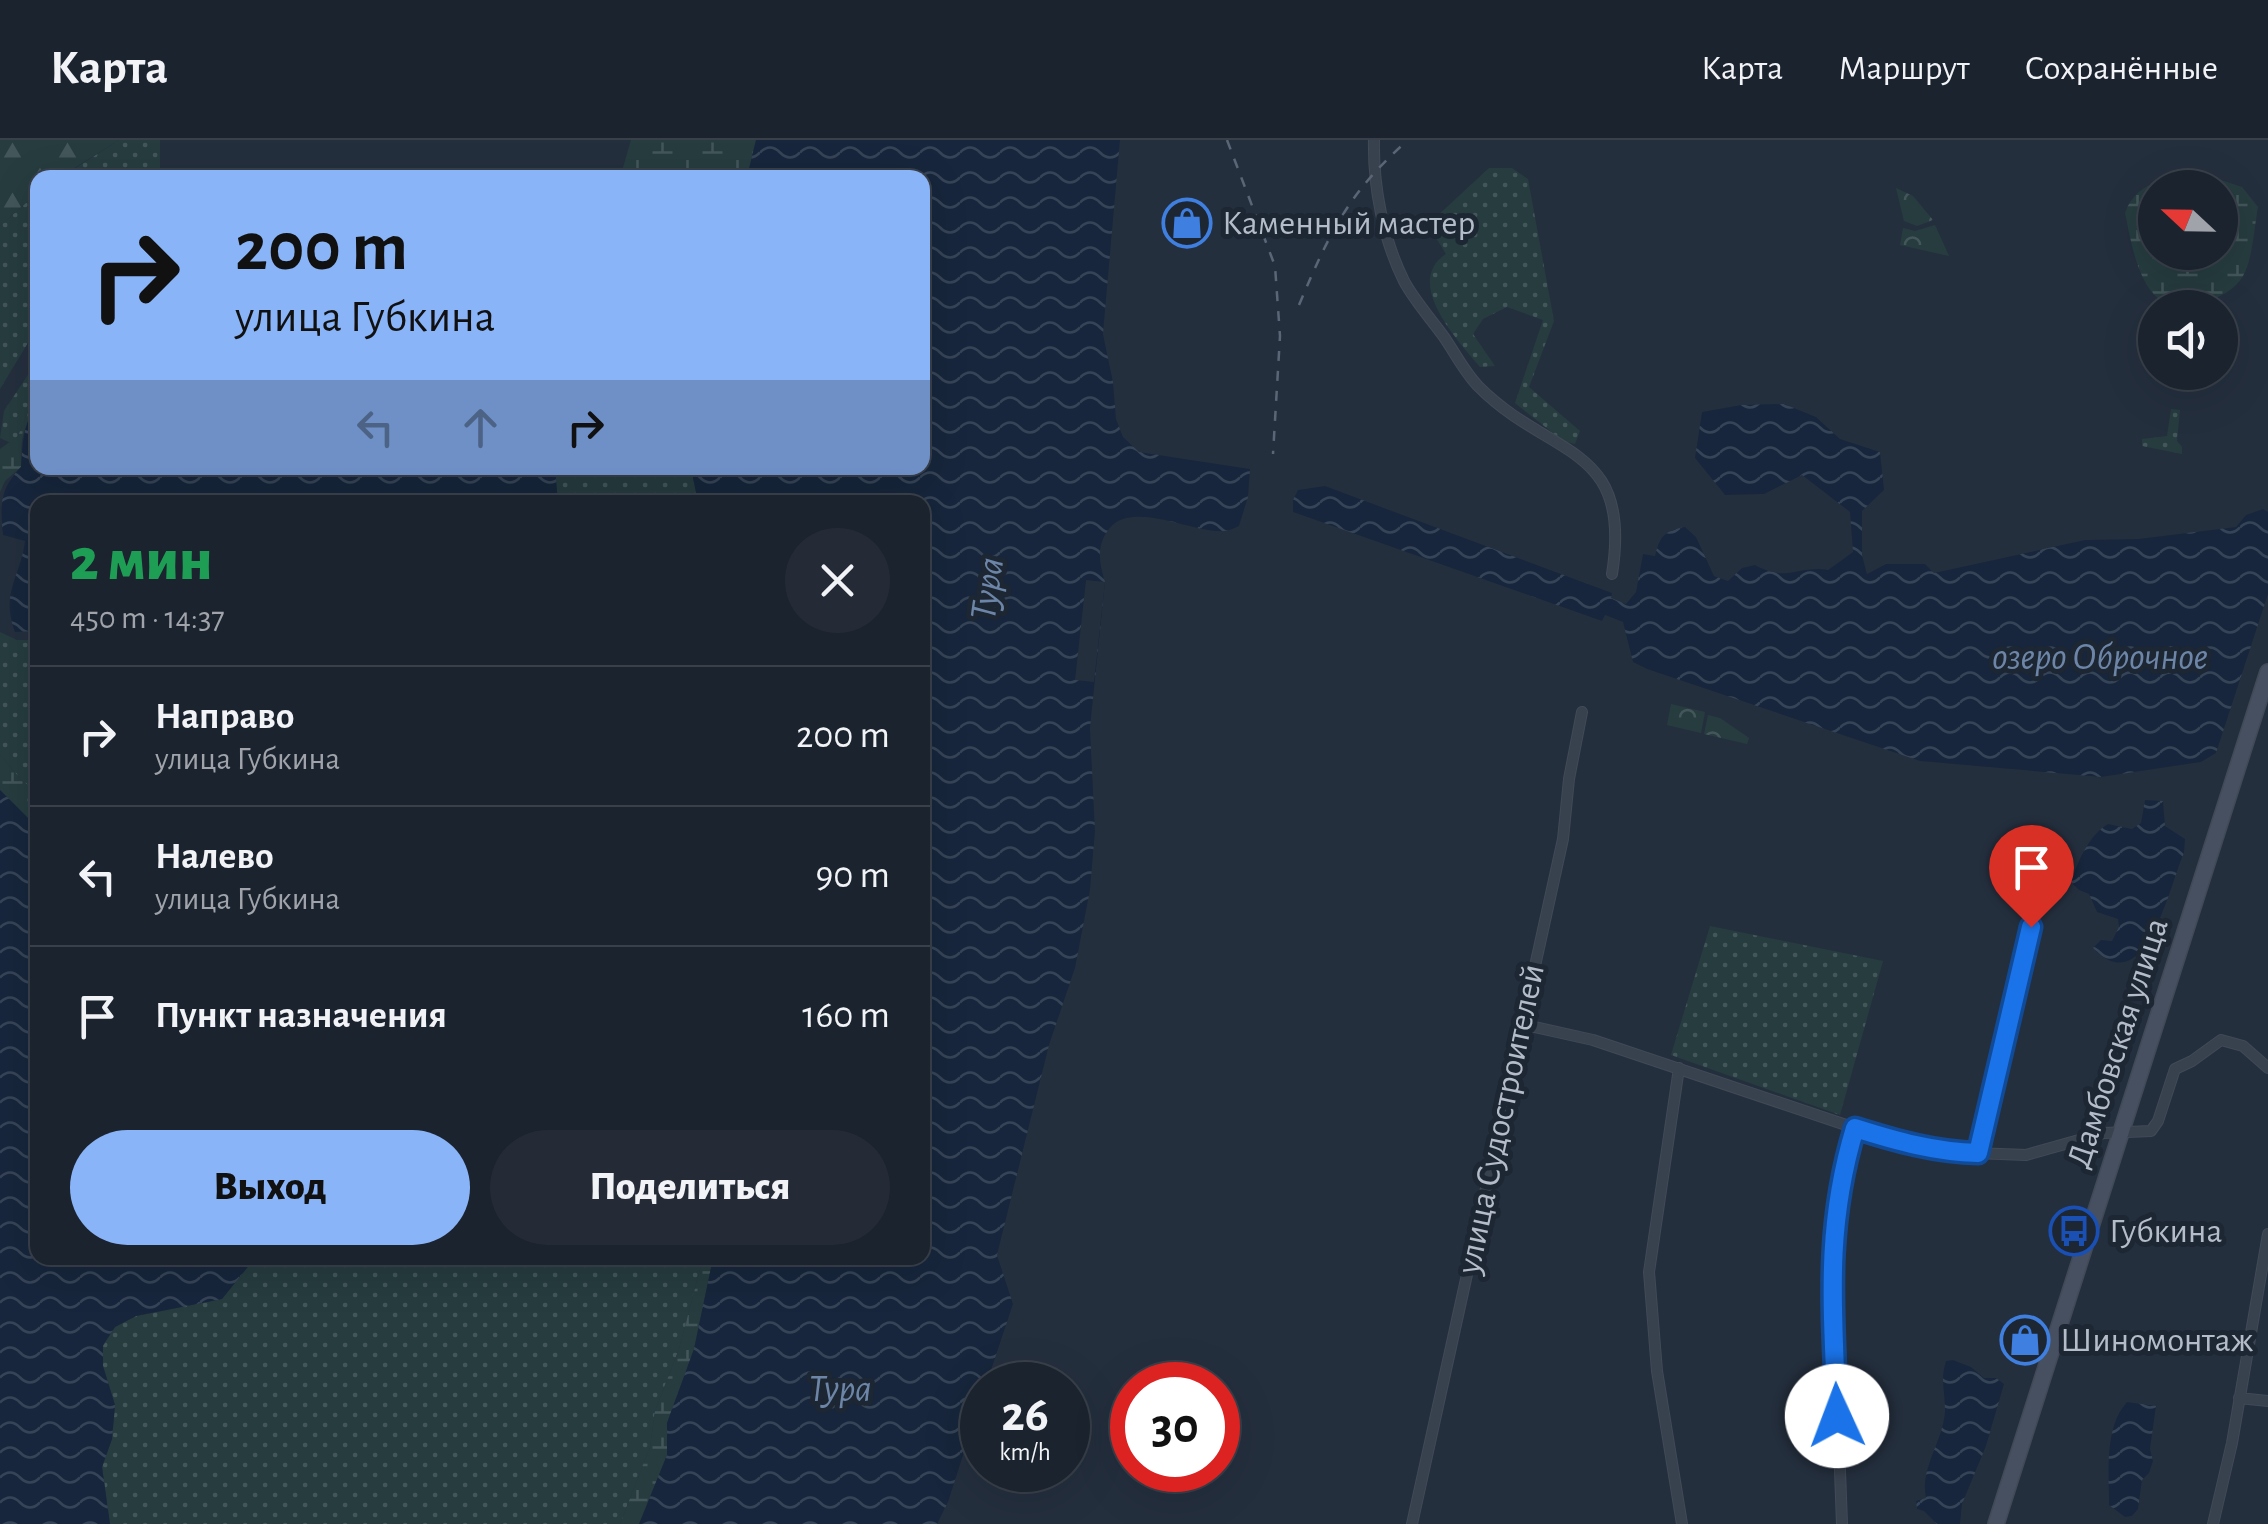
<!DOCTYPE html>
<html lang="ru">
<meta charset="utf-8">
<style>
:root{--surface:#1b232e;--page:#242b36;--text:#f1f3f6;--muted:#a0a4aa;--line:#39404a;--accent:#8ab4f8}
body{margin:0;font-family:"Alegreya Sans",sans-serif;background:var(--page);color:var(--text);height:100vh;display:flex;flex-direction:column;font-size:38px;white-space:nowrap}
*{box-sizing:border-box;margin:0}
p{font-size:32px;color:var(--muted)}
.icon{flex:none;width:55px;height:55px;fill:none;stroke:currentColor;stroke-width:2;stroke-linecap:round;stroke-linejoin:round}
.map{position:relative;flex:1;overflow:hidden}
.details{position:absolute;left:30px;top:355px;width:900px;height:770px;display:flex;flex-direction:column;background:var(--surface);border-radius:20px;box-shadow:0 10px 40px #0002,0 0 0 2px var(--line)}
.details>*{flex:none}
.banner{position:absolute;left:30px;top:30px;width:900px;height:305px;border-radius:20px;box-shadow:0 10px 40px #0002,0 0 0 2px var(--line);background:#8ab4f8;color:#111;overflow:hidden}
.needle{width:65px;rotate:292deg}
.fabs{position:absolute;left:2138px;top:30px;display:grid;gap:20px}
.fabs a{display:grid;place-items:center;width:100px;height:100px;border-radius:50%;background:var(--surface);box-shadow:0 10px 40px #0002,0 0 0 2px var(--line);font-size:50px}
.speed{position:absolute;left:960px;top:1222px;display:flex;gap:20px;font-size:50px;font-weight:700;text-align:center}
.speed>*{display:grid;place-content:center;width:130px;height:130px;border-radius:50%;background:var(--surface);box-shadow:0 10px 40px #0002,0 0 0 2px var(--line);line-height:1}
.speed small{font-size:25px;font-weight:400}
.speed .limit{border:15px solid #d22;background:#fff;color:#111}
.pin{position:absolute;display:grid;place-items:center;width:85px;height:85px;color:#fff;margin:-102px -42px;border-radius:50% 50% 50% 0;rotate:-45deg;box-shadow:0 0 10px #0007}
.pin .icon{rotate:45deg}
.me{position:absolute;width:110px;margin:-55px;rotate:358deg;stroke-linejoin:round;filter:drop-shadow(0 0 8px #0008)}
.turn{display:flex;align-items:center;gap:35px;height:210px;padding:0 40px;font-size:45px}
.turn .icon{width:130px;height:130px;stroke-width:2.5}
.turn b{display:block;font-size:70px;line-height:85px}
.lanes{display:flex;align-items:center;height:95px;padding:0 40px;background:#0003;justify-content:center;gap:50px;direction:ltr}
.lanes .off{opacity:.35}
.round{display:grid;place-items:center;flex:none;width:105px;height:105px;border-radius:52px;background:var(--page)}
.overview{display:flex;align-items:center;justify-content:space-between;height:170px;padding:0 40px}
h1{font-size:60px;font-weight:800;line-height:75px;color:#1e9e55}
.primary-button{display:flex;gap:20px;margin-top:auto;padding:20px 40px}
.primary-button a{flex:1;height:115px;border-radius:60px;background:var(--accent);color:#111;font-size:40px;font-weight:800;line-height:115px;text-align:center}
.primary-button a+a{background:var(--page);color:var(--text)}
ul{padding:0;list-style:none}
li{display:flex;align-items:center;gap:30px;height:140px;padding:0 40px;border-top:2px solid var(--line)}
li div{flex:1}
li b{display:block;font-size:38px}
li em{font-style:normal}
header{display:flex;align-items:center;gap:60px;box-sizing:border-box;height:140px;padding:0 50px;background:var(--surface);border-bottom:2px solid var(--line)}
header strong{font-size:48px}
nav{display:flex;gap:55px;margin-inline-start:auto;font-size:35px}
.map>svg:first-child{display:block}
.grass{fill:url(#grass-dots)}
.forest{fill:url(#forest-firs)}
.wetland{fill:url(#wetland-marsh);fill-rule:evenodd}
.park{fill:url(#park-crowns)}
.water{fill:url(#water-waves)}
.pier{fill:#242f3e}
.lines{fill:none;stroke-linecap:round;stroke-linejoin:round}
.minor-casing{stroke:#414a57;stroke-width:12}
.secondary-casing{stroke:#414a57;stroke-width:18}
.minor{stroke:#38414e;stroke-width:10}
.secondary{stroke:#465061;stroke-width:15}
.rail{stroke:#5a6575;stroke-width:2.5;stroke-dasharray:10 10;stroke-linecap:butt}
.route-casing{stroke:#114b97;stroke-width:25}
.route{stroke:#1a73e8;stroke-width:18}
.labels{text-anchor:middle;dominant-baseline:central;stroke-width:10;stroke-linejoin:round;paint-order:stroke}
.poi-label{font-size:35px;fill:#b4bcc9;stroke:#1d2633;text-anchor:start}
.street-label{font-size:35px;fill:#b4bcc9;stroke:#1d2633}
.water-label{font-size:38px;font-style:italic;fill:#6d86a8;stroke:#1d2633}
</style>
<header>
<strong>Карта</strong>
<nav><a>Карта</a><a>Маршрут</a><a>Сохранённые</a></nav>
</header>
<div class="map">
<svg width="2268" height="1384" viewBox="0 0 2268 1384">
<defs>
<pattern id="grass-dots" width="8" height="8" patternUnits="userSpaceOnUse" patternTransform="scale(2.5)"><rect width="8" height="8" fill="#263c3f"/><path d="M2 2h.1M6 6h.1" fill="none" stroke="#435659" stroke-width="1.8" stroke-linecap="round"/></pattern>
<pattern id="forest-firs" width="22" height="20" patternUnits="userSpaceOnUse" patternTransform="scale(2.5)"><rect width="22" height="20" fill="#263c3f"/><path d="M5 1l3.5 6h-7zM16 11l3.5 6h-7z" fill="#435659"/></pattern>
<pattern id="wetland-marsh" width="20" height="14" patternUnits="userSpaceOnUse" patternTransform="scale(2.5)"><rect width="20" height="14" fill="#263c3f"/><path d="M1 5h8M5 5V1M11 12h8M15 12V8" fill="none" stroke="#435659"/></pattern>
<pattern id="park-crowns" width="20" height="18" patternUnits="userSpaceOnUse" patternTransform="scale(2.5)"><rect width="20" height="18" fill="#263c3f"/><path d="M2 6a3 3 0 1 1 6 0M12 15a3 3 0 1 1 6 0" fill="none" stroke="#435659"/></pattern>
<pattern id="water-waves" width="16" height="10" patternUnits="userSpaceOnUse" patternTransform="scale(2.5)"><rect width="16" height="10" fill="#17263c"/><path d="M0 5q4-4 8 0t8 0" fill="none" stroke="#364457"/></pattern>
</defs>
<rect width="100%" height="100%" fill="#242f3e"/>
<!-- grass -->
<path class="grass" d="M119 0H160V37L60 38Z
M1489 28H1512L1528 39 1554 181 1529 247 1580 291 1575 304 1563 301 1515 263 1543 180 1507 167 1483 179 1473 194 1495 226 1480 227C1457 200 1403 142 1446 114L1433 93 1434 79Z
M37 53V188L0 249V86Z
M37 221V249L18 296 11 303 0 298 4 271Z
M2171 269 2180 270 2177 301 2182 307V314L2142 306V299L2167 296Z
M555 328H695L693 338 698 362H558Z
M0 492 17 500H35L37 504V652L21 640 0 614Z
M1710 786 1883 821 1840 975 1671 915Z
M255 1118H703L679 1209 655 1271 650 1307 620 1384H110L102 1327 112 1299 115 1265 103 1226V1206L115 1187 136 1176 222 1159Z"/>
<!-- forest -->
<path class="forest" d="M0 0H119L60 37 38 38 37 53 0 86Z"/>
<!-- wetland -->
<path class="wetland" d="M631 0H756L747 37 620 38Z
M2206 35 2242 47 2258 67C2254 88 2253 118 2243 136 2234 151 2219 157 2204 163 2144 185 2134 116 2125 73 2137 38 2175 37 2206 35ZM2155 48H2220V112H2155Z
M37 249C37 265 29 277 24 292 20 305 22 314 21 327L5 341 0 352V309L18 296Z
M0 614 21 640 37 652V687L0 650Z
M703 1118H713L694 1209 667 1283V1315L639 1384H620L650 1307 655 1271 679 1209Z"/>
<!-- park -->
<path class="park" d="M1896 48 1913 56 1933 80 1917 86 1904 81Z
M1935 85 1949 116 1900 105 1903 88 1915 91Z
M1671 564 1705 572 1701 593 1667 585Z
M1708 575 1720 578 1749 598 1747 604 1704 594Z"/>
<!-- water -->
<path class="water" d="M756 0H1120L1103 194 1113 242 1116 279 1123 297 1139 312 1250 329 1248 357 1239 386C1234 388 1229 391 1224 391 1193 394 1132 359 1109 389 1096 406 1099 422 1105 442L1090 588 1095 691 1090 750 1075 828 1049 905 997 1115 1013 1164 986 1245H982V1256L948 1362 937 1384H639L667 1315V1283L694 1209 713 1118H922V362H698L693 338 695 328H922V38L747 37Z
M37 262 38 328H555L558 362H38L37 491 15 492C0 453 21 436 25 401L3 395C0 363 0 349 21 327 23 301 23 286 37 262Z
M1784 264 1816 277 1840 299 1880 312 1884 350 1862 371V415L1867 434 1886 424H1925L1934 433 2085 400 2138 399 2236 387 2246 375 2263 369 2268 372V454L2216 613 2201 622 2101 637 1920 621 1647 529 1633 522 1623 482 1605 475 1602 481 1293 372V360L1298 350 1325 346 1612 453 1611 458 1626 464 1636 452 1643 414 1655 416C1660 396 1664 391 1685 387L1696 397 1714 436 1728 441 1742 428 1755 425C1789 443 1797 425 1828 430L1853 412 1850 372 1802 335 1764 354 1725 355 1695 318 1702 272 1741 265Z
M0 650 37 687 38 1118H255L222 1159 136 1176 115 1187 103 1205V1226L115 1265 112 1299 102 1327 110 1384H0Z
M2145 660 2163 661 2165 686 2185 699 2184 713C2170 743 2146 864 2093 808L2101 800 2112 801 2119 787 2118 779 2097 772 2089 754 2079 750 2071 742C2078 721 2089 695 2108 684L2132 689 2141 683Z
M1953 1220 1971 1227 1984 1238H1996L2004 1244 1986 1306 1962 1364 1960 1384H1937L1924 1371 1917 1369 1916 1361 1926 1358C1919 1329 1944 1300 1945 1270 1945 1252 1940 1239 1946 1221Z
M2127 1262 2156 1266 2150 1309 2153 1321 2149 1333 2142 1340 2138 1369 2132 1376 2125 1377 2109 1365C2109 1333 2104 1287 2127 1262Z"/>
<!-- pier -->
<path class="pier" d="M1086 440 1105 442 1094 542 1075 540Z"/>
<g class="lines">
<!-- minor casing -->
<g class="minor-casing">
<path id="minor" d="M1374 0C1373 46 1383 99 1404 141 1414 160 1431 179 1444 197 1455 213 1465 233 1479 247 1551 319 1633 303 1612 434
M1521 884 1593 900 1855 988 1949 1012 2026 1015 2104 993 2151 991 2158 981 2175 929 2192 921 2221 900 2243 906 2268 928
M1679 928 1649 1132 1657 1231 1682 1384
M1978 1013 2038 758
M2239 1258 2268 1261
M1412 1384 1563 699 1569 639 1582 572
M1842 1384 1832 1117 1838 1050 1855 988
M2213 1384 2232 1303 2268 1094"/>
</g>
<!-- secondary casing -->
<g class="secondary-casing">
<path id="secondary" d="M1996 1384 2268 532"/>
</g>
<!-- minor -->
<use href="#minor" class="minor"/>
<!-- secondary -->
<use href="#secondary" class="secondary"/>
<!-- rail -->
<path class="rail" d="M1227 0 1275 126 1280 196 1273 314
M1299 165C1330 92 1348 53 1408 0"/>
</g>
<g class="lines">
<!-- route casing -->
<g class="route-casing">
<path id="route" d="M1837 1276C1833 1172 1824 1090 1855 988 1896 1001 1935 1012 1978 1013L2031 787"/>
</g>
<!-- route -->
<use href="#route" class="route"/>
</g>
<!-- icons -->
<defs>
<g id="shop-ring" transform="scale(2.5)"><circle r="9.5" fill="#1d2633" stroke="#3f7fe0" stroke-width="1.5"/><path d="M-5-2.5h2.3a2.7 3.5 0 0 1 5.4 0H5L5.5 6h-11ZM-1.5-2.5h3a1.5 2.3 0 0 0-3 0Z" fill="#3f7fe0"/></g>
<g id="bus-ring" transform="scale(2.5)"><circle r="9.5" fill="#1d2633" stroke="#1a4fb4" stroke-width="1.5"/><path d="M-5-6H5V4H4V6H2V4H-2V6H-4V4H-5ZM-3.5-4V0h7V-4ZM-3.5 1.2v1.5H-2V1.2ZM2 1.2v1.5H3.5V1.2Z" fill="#1a4fb4"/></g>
</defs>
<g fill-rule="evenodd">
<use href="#shop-ring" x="1187" y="83"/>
<use href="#bus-ring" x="2074" y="1091"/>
<use href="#shop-ring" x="2025" y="1200"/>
</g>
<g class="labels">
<!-- poi labels -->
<g class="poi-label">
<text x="1222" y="83">Каменный мастер</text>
<text x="2109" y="1091">Губкина</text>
<text x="2060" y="1200">Шиномонтаж</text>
</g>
<!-- street labels -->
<g class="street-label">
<text transform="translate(2118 903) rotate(-72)">Дамбовская улица</text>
<text transform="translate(1501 979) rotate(-78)">улица Судостроителей</text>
</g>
<!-- water labels -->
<g class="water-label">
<text transform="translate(988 449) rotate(-82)">Тура</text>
<text x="2100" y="518">озеро Оброчное</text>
<text x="840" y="1250">Тура</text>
</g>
</g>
</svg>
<div class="fabs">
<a><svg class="needle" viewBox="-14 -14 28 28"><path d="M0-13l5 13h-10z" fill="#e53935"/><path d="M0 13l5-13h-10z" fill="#a0a4aa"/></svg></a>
<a><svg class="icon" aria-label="sound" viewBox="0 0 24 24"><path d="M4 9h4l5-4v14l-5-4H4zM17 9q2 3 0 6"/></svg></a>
</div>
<div class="speed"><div>26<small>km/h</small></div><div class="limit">30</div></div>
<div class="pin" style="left:2031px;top:787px;background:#d93025"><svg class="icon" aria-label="arrive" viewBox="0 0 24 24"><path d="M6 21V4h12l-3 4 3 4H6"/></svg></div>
<svg class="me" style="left:1837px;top:1276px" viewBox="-20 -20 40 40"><circle r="19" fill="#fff"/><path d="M0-13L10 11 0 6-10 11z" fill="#1a73e8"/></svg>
<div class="banner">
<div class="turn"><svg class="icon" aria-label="right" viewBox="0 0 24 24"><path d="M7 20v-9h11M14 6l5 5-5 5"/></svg><div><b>200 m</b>улица Губкина</div></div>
<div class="lanes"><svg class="icon off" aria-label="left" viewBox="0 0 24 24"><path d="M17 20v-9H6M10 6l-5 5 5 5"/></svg><svg class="icon off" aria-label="ahead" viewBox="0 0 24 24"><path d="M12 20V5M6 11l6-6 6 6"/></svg><svg class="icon" aria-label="right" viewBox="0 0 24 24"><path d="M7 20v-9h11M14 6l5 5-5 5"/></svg></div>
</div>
<section class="details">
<div class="overview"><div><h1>2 мин</h1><p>450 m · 14:37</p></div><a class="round"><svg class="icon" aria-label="close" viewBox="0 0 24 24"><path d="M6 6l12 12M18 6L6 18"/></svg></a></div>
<ul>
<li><svg class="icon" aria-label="right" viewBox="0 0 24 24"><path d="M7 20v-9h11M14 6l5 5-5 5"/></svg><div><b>Направо</b><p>улица Губкина</p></div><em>200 m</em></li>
<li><svg class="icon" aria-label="left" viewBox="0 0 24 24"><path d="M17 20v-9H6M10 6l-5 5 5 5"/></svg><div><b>Налево</b><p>улица Губкина</p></div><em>90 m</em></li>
<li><svg class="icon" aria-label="arrive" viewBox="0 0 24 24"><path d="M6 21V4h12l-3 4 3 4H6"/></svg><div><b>Пункт назначения</b></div><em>160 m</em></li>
</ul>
<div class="primary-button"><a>Выход</a><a>Поделиться</a></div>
</section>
</div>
